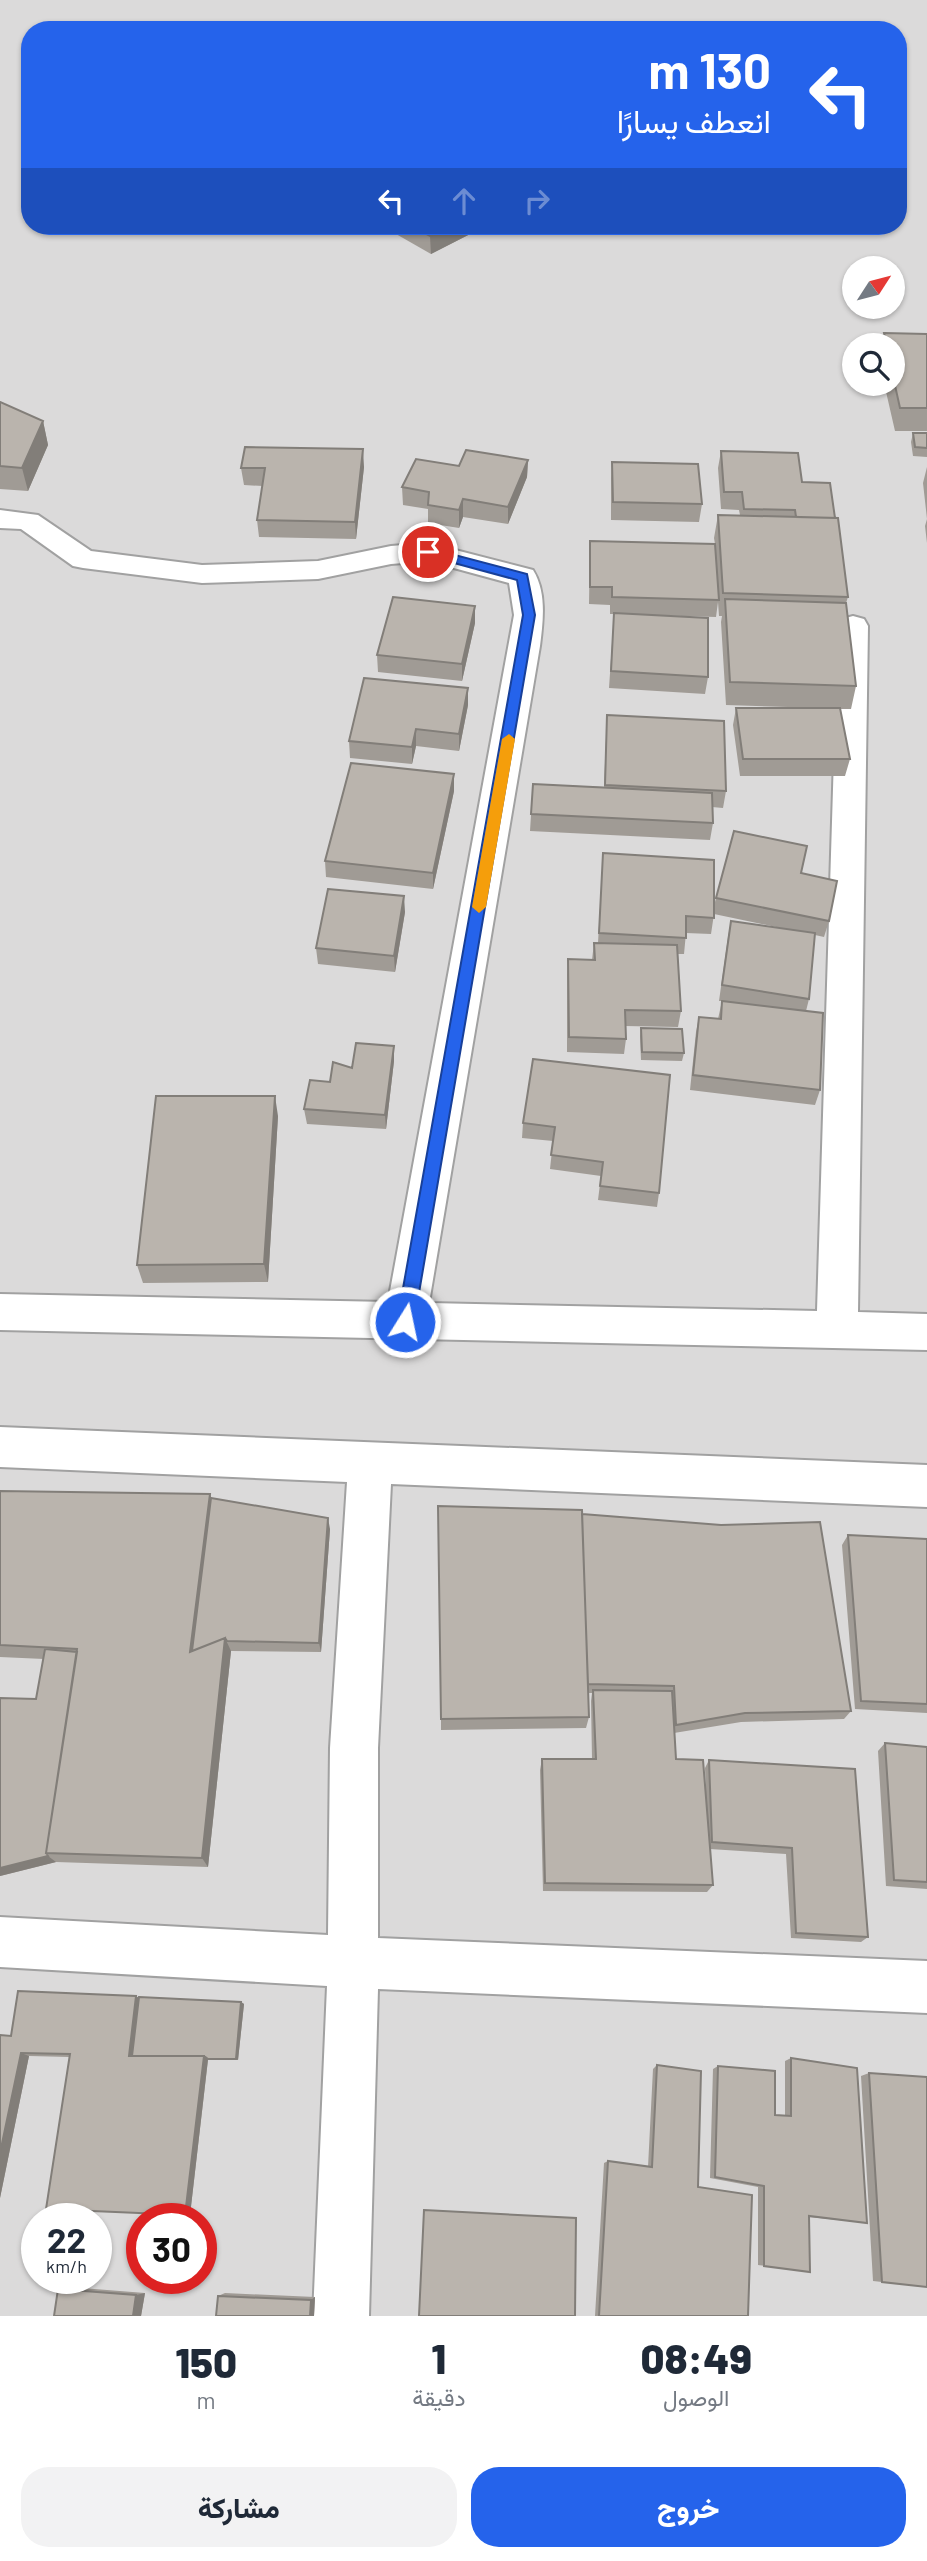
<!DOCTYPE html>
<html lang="ar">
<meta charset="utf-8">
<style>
:root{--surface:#fff;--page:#f2f2f3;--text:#1f2937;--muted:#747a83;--accent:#2563eb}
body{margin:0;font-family:Barlow,Vazirmatn,sans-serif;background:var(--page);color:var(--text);direction:rtl;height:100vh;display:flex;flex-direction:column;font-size:26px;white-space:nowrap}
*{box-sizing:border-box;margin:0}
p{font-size:23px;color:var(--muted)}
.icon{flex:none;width:38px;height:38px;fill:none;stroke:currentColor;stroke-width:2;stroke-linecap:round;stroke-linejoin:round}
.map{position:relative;height:2316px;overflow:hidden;direction:ltr}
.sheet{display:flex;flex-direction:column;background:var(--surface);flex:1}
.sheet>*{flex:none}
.banner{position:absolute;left:21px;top:21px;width:886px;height:214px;border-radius:28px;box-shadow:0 2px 5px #0004;direction:rtl;background:#2563eb;color:#fff;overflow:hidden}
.needle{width:46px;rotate:54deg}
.controls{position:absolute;left:842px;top:256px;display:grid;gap:14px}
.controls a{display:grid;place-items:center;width:63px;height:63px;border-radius:50%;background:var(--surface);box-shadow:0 2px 5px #0004;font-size:35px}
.speed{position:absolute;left:21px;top:2203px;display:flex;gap:14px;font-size:35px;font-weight:700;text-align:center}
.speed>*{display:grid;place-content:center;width:91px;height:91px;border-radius:50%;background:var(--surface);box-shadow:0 2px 5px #0004;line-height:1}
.speed small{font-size:18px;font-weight:400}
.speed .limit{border:10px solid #d22;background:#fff;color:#111}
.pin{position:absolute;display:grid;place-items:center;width:60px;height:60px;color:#fff;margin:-30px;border:4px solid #fff;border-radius:50%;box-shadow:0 2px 7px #0007}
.me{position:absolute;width:77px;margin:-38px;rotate:10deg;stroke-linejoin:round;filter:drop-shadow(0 0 5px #0008)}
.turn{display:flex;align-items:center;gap:24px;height:147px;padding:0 21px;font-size:32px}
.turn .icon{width:91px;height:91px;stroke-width:2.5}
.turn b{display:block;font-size:49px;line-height:60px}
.lanes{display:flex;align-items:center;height:66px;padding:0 21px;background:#0003;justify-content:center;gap:35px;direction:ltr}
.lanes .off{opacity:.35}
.eta{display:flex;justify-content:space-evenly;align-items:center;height:119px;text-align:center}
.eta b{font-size:42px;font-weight:800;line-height:49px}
.primary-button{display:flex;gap:14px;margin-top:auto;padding:14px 21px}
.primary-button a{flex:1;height:80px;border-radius:28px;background:var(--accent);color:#fff;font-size:28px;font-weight:800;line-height:80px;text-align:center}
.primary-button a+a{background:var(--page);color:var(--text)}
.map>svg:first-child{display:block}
.residential{fill:#dbdada;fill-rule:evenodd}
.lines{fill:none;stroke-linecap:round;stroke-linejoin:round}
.minor-casing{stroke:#a1a1a1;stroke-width:4}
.minor{fill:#fff;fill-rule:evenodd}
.wall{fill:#a09b95}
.shaded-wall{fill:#827e79}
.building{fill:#bab4ad;stroke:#827e79;stroke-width:2}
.route{fill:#2563eb;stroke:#184099;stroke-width:2}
.slow{fill:#f59e0b}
</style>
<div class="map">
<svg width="927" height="2316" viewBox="0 0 927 2316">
<rect width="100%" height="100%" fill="#eeece4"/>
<!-- residential -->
<path class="residential" d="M0 0H927V2316H0ZM30 30H898V226H30ZM854 268H892V306H854ZM854 345H892V383H854ZM37 2219H96V2278H37ZM142 2219H201V2278H142Z"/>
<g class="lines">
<!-- minor casing -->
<g class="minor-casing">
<path id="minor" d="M0 510 38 515 91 551 202 565 318 561 391 546 428 543 533 570C547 592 543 622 540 646L429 1303 817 1311 838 626 842 619 853 616 864 619 868 626 858 1312 927 1314V1350L0 1330V1294L388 1302 514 615 509 583 428 561 391 564 318 579 202 583 83 568 73 566 21 529 0 528Z
M0 1427 927 1465V1507L391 1484 378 1748V1938L927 1961V2013L378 1989 369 2316H313L327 1986 0 1967V1917L328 1935 330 1748 347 1482 0 1467Z"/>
</g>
<!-- minor -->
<use href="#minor" class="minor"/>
</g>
<!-- wall -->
<path class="wall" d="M382 226H476V231L431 254Z
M884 333 927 334V431H895L884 383H892V345H881Z
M0 402 43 421 48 445 28 491 0 489Z
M913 433H927V457L913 456 911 442Z
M721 451 802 482 835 518 848 597 846 603 856 686 851 709H840L850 759 845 776H740L733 725 736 708H822L726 705 721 622 722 616H719L718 602 716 617 648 615 708 677 705 694 609 688 614 614H610V605L589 604 590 541 715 544 714 538 718 515H740L739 510 721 509 718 468Z
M528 460 527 477 508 524 463 517 459 528 428 523V509L403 505 402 487 459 466Z
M612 462 702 504 699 522 611 520V479Z
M364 467 356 539 259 537 257 520 263 486 244 485 241 468Z
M927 467V543L925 526 927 519 923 483Z
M475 606V623L462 681 378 672 377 655Z
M468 705 459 751 416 746 412 764 350 758 349 741Z
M607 715 726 791 723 808 712 807 713 823 710 840 530 831 533 784 604 787Z
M454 774V791L433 889 326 877 325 861Z
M603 853 714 906 716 898 801 873 829 921 824 937 815 935 809 999 806 1011 820 1090 815 1105 690 1090 696 1032 699 1017 718 1019 722 1001H719L728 937 731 921 781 928 714 914 711 934 686 933 684 954H678L681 1011 678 1027 625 1026 626 1039 624 1054 567 1052V975L568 959 592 960 594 943H598Z
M405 912 395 972 318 964 316 948Z
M641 1028 684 1053 682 1061 641 1060 640 1036Z
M394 1046V1061L386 1129 307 1124 304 1109 330 1082 352 1068Z
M533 1059 659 1193 657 1207 598 1200 601 1176 550 1169 553 1141 522 1138 523 1123Z
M278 1116 268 1282 143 1283 137 1265Z
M0 1491 210 1494 211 1498 330 1529 321 1652 231 1651 208 1867 56 1862 0 1876V1698L36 1699 44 1659 0 1657Z
M582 1514 851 1711 844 1719 741 1722 674 1733 676 1759 706 1792 705 1768 709 1760 855 1769 868 1937 861 1942 791 1938 786 1854 710 1849 713 1885 707 1892 543 1891 540 1770 542 1759H592L591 1701 592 1693H588L589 1717 586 1728 441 1730V1719Z
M848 1535 927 1539V1713L855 1709 842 1545Z
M885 1743 927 1747V1889L886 1886 878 1751Z
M139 1997 241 2002 244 2004 238 2060H208L190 2215 69 2057 29 2056 0 2198V2035L11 2036Z
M791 2058 867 2223 809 2217 810 2272 758 2265V2187L710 2178 713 2069 718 2066 775 2115 785 2116V2061Z
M657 2065 698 2187 748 2316H595L604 2163 608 2161 648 2167 653 2069Z
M869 2073 882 2282 873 2281 861 2076Z
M69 2287 145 2293 141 2316 58 2289Z
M225 2293 315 2297 314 2316 218 2296Z"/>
<!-- shaded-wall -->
<path class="shaded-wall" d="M452 226H476V231L431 254 430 236Z
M43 421 48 445 28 491 22 468Z
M363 449 364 467 356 539 355 522Z
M528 460 527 477 508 524V507Z
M463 499V517L459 528V510Z
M475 606V623L462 681V664Z
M468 688V705L459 751V734Z
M416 729V746L412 764V747Z
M454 774V791L433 889V873Z
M404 896 405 912 395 972 394 956Z
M394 1046V1061L386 1129 385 1115Z
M275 1096 278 1116 268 1282 264 1264Z
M210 1494 215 1509 225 1638 231 1651 208 1867 202 1858 190 1652Z
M328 1518 330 1529 321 1652 319 1643Z
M48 1856 56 1862 0 1876V1868Z
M136 1996 142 2000 136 2058 129 2056Z
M241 2002 244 2004 238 2060 236 2059Z
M21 2053 29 2056 0 2198V2153Z
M204 2056 208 2059 190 2215H185Z
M145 2293 141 2316H133L136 2295Z
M315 2297 314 2316H310L311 2300Z"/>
<!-- building -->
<path class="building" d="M411 226H452L430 236Z
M884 333 927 334V408H900L892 372V345H887Z
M0 402 43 421 22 468 0 466Z
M913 433H927V448L915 447Z
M245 447 363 449 355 522 257 520 265 468H241Z
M466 450 528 460 508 507 463 499 459 510 428 505 429 492 402 487 416 459 459 466Z
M721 451 798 453 802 482 830 483 835 518 796 517 795 510 744 509 742 492H724Z
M612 462 698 464 702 504 613 502Z
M718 515 838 518 848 597 723 593Z
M590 541 715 544 719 600 612 597V587H590Z
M393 597 475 606 462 664 377 655Z
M725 599 846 603 856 686 730 682Z
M614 613 708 618V677L611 671Z
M364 678 468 688 459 734 416 729 412 747 349 741Z
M736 708H840L850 759H743Z
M607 715 724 721 726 791 605 785Z
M351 763 454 774 433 873 325 861Z
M533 784 712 793 713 823 531 814Z
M734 831 807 846 801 873 837 881 829 921 716 898Z
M603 853 714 860V918L686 916V938L599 933Z
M328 889 404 896 394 956 316 948Z
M731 921 815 933 809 999 722 985Z
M594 943 677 945 681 1011 625 1010 626 1039 569 1037 568 959 595 960Z
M722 1001 823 1013 820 1090 693 1075 699 1017 721 1019Z
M641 1028 682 1029 684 1053 642 1052Z
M356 1043 394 1046 385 1115 304 1109 310 1080 330 1082 333 1062 352 1068Z
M533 1059 670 1075 659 1193 600 1186 603 1162 551 1155 555 1127 523 1123Z
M156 1096H275L264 1264 137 1265Z
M0 1491 210 1494 190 1652 225 1638 202 1858 46 1853 77 1649 0 1645Z
M211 1498 328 1518 319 1643 227 1641 225 1638 192 1651Z
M438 1506 582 1510 589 1717 441 1719Z
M582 1514 721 1525 820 1522 851 1711 745 1713 676 1725 674 1686 588 1684Z
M848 1535 927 1539V1704L861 1701Z
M45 1649 77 1652 46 1853 48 1856 0 1868V1698L36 1699Z
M593 1690 672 1691 676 1759 703 1760 713 1885 545 1883 542 1759H596Z
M885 1743 927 1747V1882L894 1880Z
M709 1760 855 1769 868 1937 796 1933 792 1848 712 1842Z
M18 1991 136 1996 129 2056H204L185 2215 46 2209 70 2054 21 2053 0 2153V2035L11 2036Z
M139 1997 241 2002 236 2059H208L204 2056H132Z
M791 2058 857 2068 867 2223 809 2216 810 2272 764 2266V2186L715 2177 718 2066 775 2071V2115L791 2116Z
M657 2065 701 2071 698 2187 752 2195 748 2316H599L608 2161 652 2167Z
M869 2073 927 2077V2287L882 2282Z
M424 2210 576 2218 575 2316H419Z
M58 2289 136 2295 133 2316H54Z
M218 2296 311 2300 310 2316H216Z"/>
<!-- route -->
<path class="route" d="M428 548 527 574 535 615 414 1322 411 1327 405 1329 399 1327 397 1322 523 615 517 580 424 555 422 552Z"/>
<!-- slow -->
<path class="slow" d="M509 734 515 739 486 907 479 913 472 907 502 739Z"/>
</svg>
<div class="controls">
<a><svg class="needle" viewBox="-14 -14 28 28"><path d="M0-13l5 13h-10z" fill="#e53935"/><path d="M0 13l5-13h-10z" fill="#747a83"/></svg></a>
<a><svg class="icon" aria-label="search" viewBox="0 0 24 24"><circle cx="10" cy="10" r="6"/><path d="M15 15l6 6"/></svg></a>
</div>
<div class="speed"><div>22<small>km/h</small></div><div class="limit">30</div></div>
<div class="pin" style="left:428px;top:552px;background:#d93025"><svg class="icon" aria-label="arrive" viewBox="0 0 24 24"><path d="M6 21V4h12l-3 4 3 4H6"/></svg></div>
<svg class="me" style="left:405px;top:1322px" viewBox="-20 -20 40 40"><circle r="17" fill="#2563eb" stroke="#fff" stroke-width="3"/><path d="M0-11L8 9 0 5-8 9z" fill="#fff"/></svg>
<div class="banner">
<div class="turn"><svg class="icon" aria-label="left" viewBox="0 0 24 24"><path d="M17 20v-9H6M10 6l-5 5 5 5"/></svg><div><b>130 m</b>انعطف يسارًا</div></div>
<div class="lanes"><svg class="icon" aria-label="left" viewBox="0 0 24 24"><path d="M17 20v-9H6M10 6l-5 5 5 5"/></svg><svg class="icon off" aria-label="ahead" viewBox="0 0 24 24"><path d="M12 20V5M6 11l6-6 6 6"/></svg><svg class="icon off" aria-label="right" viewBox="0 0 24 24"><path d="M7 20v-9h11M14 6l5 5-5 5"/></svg></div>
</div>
</div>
<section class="sheet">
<div class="eta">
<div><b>08:49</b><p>الوصول</p></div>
<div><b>1</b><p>دقيقة</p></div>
<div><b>150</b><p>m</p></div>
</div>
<div class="primary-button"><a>خروج</a><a>مشاركة</a></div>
</section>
